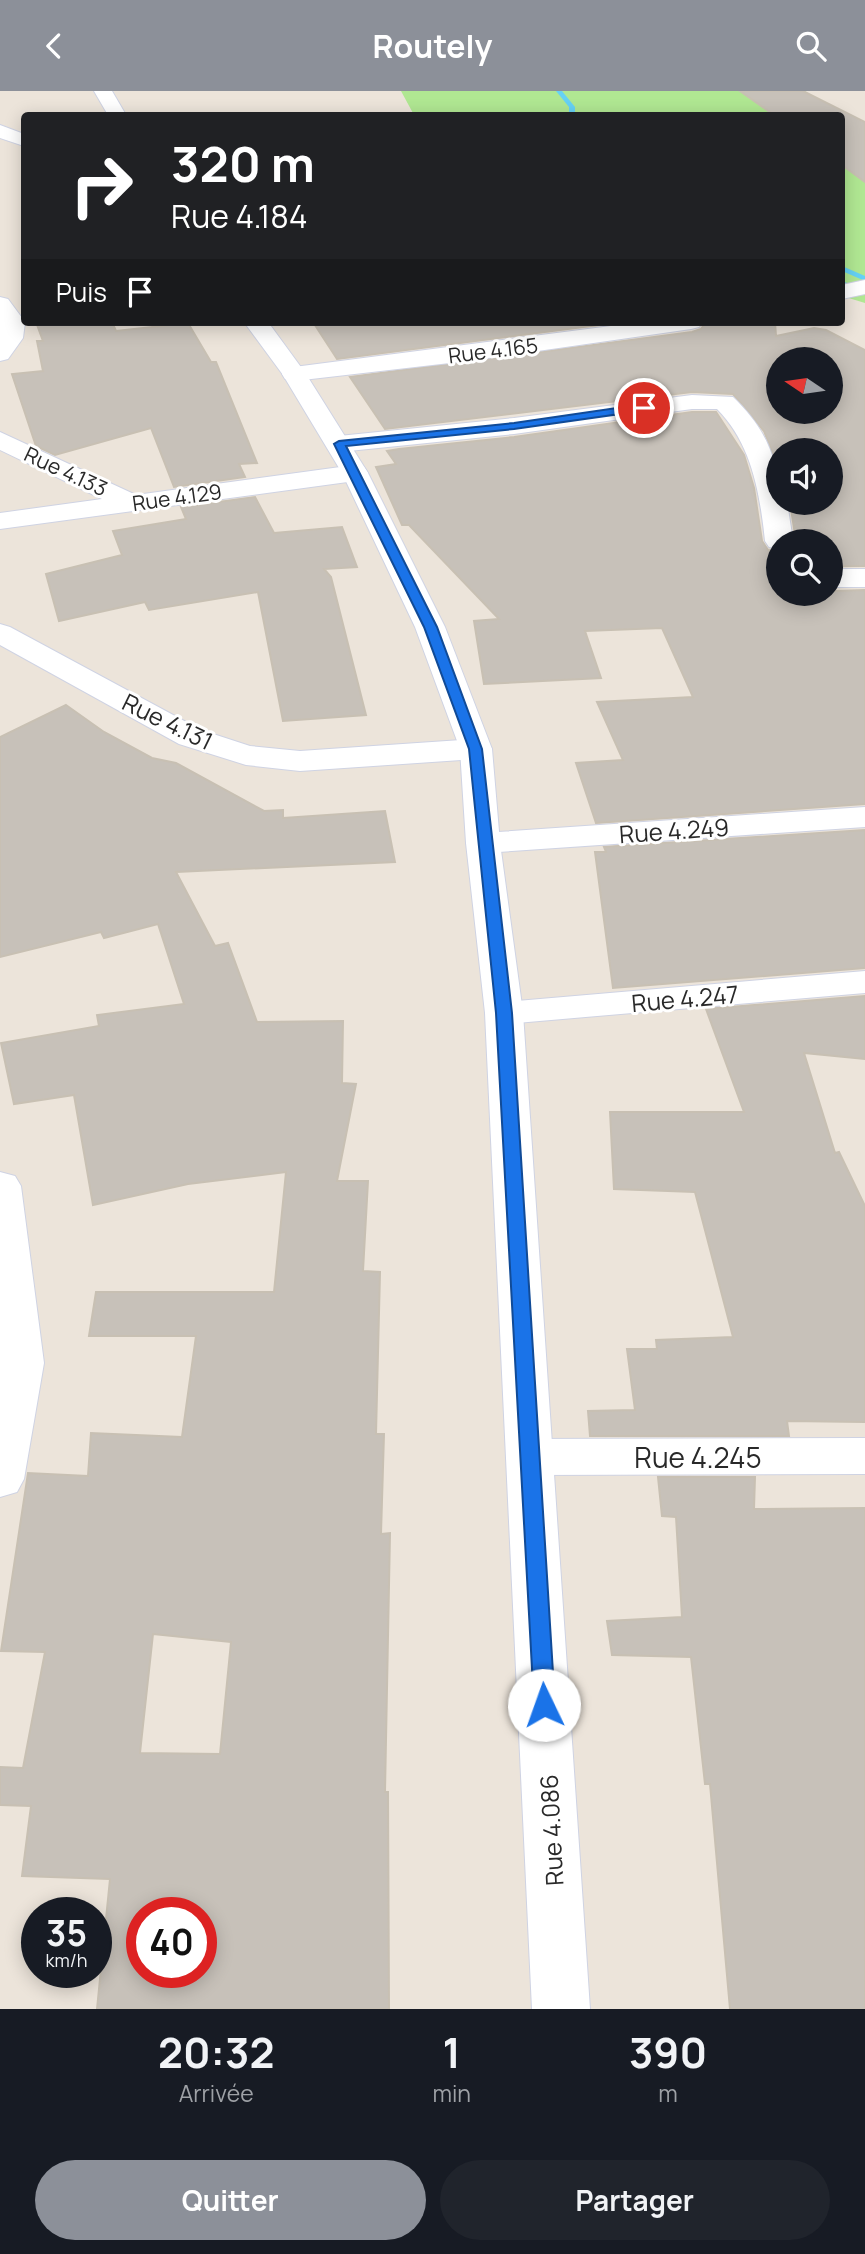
<!DOCTYPE html>
<html lang="fr">
<meta charset="utf-8">
<style>
:root{--surface:#171b24;--page:#20242c;--text:#f1f3f6;--muted:#9ea1a6;--accent:#8c9099}
body{margin:0;font-family:Manrope,sans-serif;background:var(--page);color:var(--text);height:100vh;display:flex;flex-direction:column;font-size:26px;white-space:nowrap}
*{box-sizing:border-box;margin:0}
p{font-size:23px;color:var(--muted)}
.icon{flex:none;width:38px;height:38px;fill:none;stroke:currentColor;stroke-width:2;stroke-linecap:round;stroke-linejoin:round}
.map{position:relative;height:1918px;overflow:hidden}
.sheet{display:flex;flex-direction:column;background:var(--surface);flex:1}
.sheet>*{flex:none}
.top-card{position:absolute;left:21px;top:21px;width:824px;height:214px;border-radius:7px;box-shadow:0 4px 18px #0003;background:#202124;color:#fff;overflow:hidden}
.needle{width:46px;rotate:283deg}
.buttons{position:absolute;left:766px;top:256px;display:grid;gap:14px}
.buttons a{display:grid;place-items:center;width:77px;height:77px;border-radius:50%;background:var(--surface);box-shadow:0 4px 18px #0003;font-size:35px}
.speed{position:absolute;left:21px;top:1806px;display:flex;gap:14px;font-size:35px;font-weight:700;text-align:center}
.speed>*{display:grid;place-content:center;width:91px;height:91px;border-radius:50%;background:var(--surface);box-shadow:0 4px 18px #0003;line-height:1}
.speed small{font-size:18px;font-weight:400}
.speed .limit{border:10px solid #d22;background:#fff;color:#111}
.pin{position:absolute;display:grid;place-items:center;width:60px;height:60px;color:#fff;margin:-30px;border:4px solid #fff;border-radius:50%;box-shadow:0 2px 7px #0007}
.me{position:absolute;width:77px;margin:-38px;rotate:357deg;stroke-linejoin:round;filter:drop-shadow(0 0 5px #0008)}
.turn{display:flex;align-items:center;gap:24px;height:147px;padding:0 35px;font-size:32px}
.turn .icon{width:91px;height:91px;stroke-width:2.5}
.turn b{display:block;font-size:49px;line-height:60px}
.then{display:flex;align-items:center;height:66px;padding:0 35px;background:#0003;gap:14px;font-size:26px}
.eta{display:flex;justify-content:space-evenly;align-items:center;height:119px;text-align:center}
.eta b{font-size:42px;font-weight:700;line-height:49px}
.button{display:flex;gap:14px;margin-top:auto;padding:14px 35px}
.button a{flex:1;height:80px;border-radius:42px;background:var(--accent);color:#fff;font-size:28px;font-weight:700;line-height:80px;text-align:center}
.button a+a{background:var(--page);color:var(--text)}
header{display:flex;justify-content:space-between;align-items:center;height:91px;padding:0 35px;background:var(--accent);color:#fff;font-size:32px;font-weight:700}
.map>svg:first-child{display:block}
.green{fill:#b0e792}
.lines{fill:none;stroke-linecap:round;stroke-linejoin:round}
.stream{fill:#66d1f5;fill-rule:evenodd}
.building{fill:#c7c1b9;stroke:#c8c0b3;stroke-width:2;fill-rule:evenodd}
.minor-casing{stroke:#cfd3e3;stroke-width:2}
.tertiary-casing{stroke:#cfd3e3;stroke-width:2}
.minor{fill:#fff;fill-rule:evenodd}
.tertiary{fill:#fff;fill-rule:evenodd}
.route{fill:#1a73e8;stroke:#114b97;stroke-width:2}
.labels{text-anchor:middle;dominant-baseline:central;stroke-width:6;stroke-linejoin:round;paint-order:stroke}
.far-street-label{font-size:21px;fill:#292929;stroke:#fff}
.street-label{font-size:24px;fill:#292929;stroke:#fff}
.near-street-label{font-size:28px;fill:#292929;stroke:#fff}
</style>
<header><svg class="icon" aria-label="back" viewBox="0 0 24 24"><path d="M15 5l-7 7 7 7"/></svg>Routely<svg class="icon" aria-label="search" viewBox="0 0 24 24"><circle cx="10" cy="10" r="6"/><path d="M15 15l6 6"/></svg></header>
<div class="map">
<svg width="865" height="1918" viewBox="0 0 865 1918">
<rect width="100%" height="100%" fill="#ece4da"/>
<!-- green -->
<path class="green" d="M401 0H805L836 24H414Z
M842 29 865 52V212L842 205Z"/>
<g class="lines">
<!-- stream -->
<path class="stream" d="M556 0H562L575 16V24H569V16Z
M842 175 865 185V190L842 180Z
M842 190 865 199V204L842 195Z"/>
</g>
<!-- building -->
<path class="building" d="M740 0H803L865 31V91L842 74V24H774Z
M36 231H112L116 240 188 232 211 271H216L257 372 239 373 245 386 174 396 151 337 55 364 36 355 12 283 43 280 37 250H43Z
M313 231H622L337 268Z
M706 231H775L776 245 814 237 826 239 865 259V475H831V450H796L790 411H831V359H779V379L764 340 733 303 692 301 385 338 350 286 692 241 701 238ZM779 268H831V320H779Z
M692 321H716L744 364 754 397 762 450 768 459 779 461V502L865 499V713L596 732 576 672 623 669 597 611 693 606 662 537 585 540 601 587 484 593 474 530 499 528 409 434H402L376 376 396 373 387 360 399 358 514 346Z
M255 406 274 442 342 436 357 476 324 478 331 486 366 624 283 630 258 501 149 519 145 511 59 530 46 483 122 464 113 440 186 428 181 416Z
M66 614 104 641 152 667 176 672 264 720 283 719V727L385 720 395 771 176 781 215 855 228 852 257 931 343 930 342 992 356 993 337 1090H368L363 1180 380 1181 376 1343H384L381 1443 390 1442 385 1701H388L389 1918H97L110 1788 22 1785 31 1715 0 1714V1676L23 1677 45 1561 1 1560 28 1382 88 1385 91 1342 182 1346 196 1245H89L96 1201H274L286 1081 188 1093 93 1114 74 1004 14 1013 1 952 99 935 97 924 184 913 158 833 104 847 101 841 0 866V646ZM153 1543 231 1551 220 1663 140 1662ZM142 1822H201V1881H142Z
M865 739V877L613 897 595 761H606L604 756Z
M865 905V968L804 962 835 1062 839 1061 865 1115V1331L787 1330 789 1345H590L588 1320 635 1319 627 1258H657L656 1249 733 1246 695 1101 614 1098 610 1021H744L706 918Z
M658 1386H755L754 1418 865 1417V1918H730L710 1693H705L691 1566 612 1564 607 1530 682 1526 676 1426 662 1425Z"/>
<g class="lines">
<!-- minor casing -->
<g class="minor-casing">
<path id="minor" d="M94 0H112L126 24H108Z
M865 189V203L842 208V194Z
M0 206 8 208 25 231 23 247 8 268 0 270Z
M642 231H703L699 236 691 238 467 270 294 290 285 288 282 283 285 278 294 276Z
M692 304 733 306C765 337 779 367 779 411H787L793 450H779V458L769 456 765 450C760 403 752 353 717 318H692L514 343 339 361 330 358 326 353 330 348 339 345 514 327Z
M0 341 136 404 355 374 364 376 368 382 364 388 355 390 0 438V422L102 408 0 359Z
M831 478H865V496H831Z
M0 533 10 536 201 639 250 655 300 660 476 648 487 651 492 658 487 665 476 668 300 680 246 674 179 653 0 554Z
M865 716V736L483 762 471 759 466 752 471 745 483 742Z
M865 880V902L504 933 491 930 485 922 491 914 504 911Z
M0 1081 15 1085 21 1095 44 1272 24 1388 17 1401 0 1406Z
M865 1347V1383L531 1384 514 1379 507 1366 514 1353 531 1348Z"/>
</g>
<!-- tertiary casing -->
<g class="tertiary-casing">
<path id="tertiary" d="M0 34 24 43V55L0 47Z
M244 231H268L306 283 368 382 445 536 492 658 500 752 523 922 590 1918H532L485 922 466 752 460 658 415 536 342 382 283 284Z"/>
</g>
<!-- minor -->
<use href="#minor" class="minor"/>
<!-- tertiary -->
<use href="#tertiary" class="tertiary"/>
</g>
<!-- route -->
<path class="route" d="M644 313 649 317 648 319 514 338 346 355 437 536 482 658 512 922 555 1614 552 1621 544 1623 537 1621 534 1614 496 922 469 658 424 536 334 353 339 350 514 332Z"/>
<g class="labels">
<!-- far-street labels -->
<g class="far-street-label">
<text transform="translate(493 259) rotate(-7)">Rue 4.165</text>
<text transform="translate(66 380) rotate(25)">Rue 4.133</text>
<text transform="translate(177 406) rotate(-8)">Rue 4.129</text>
</g>
<!-- street labels -->
<g class="street-label">
<text transform="translate(168 630) rotate(26)">Rue 4.131</text>
<text transform="translate(674 739) rotate(-4)">Rue 4.249</text>
<text transform="translate(685 907) rotate(-5)">Rue 4.247</text>
<text transform="translate(551 1739) rotate(-93)">Rue 4.086</text>
</g>
<!-- near-street labels -->
<g class="near-street-label">
<text x="698" y="1366">Rue 4.245</text>
</g>
</g>
</svg>
<div class="buttons">
<a><svg class="needle" viewBox="-14 -14 28 28"><path d="M0-13l5 13h-10z" fill="#e53935"/><path d="M0 13l5-13h-10z" fill="#9ea1a6"/></svg></a>
<a><svg class="icon" aria-label="sound" viewBox="0 0 24 24"><path d="M4 9h4l5-4v14l-5-4H4zM17 9q2 3 0 6"/></svg></a>
<a><svg class="icon" aria-label="search" viewBox="0 0 24 24"><circle cx="10" cy="10" r="6"/><path d="M15 15l6 6"/></svg></a>
</div>
<div class="speed"><div>35<small>km/h</small></div><div class="limit">40</div></div>
<div class="pin" style="left:644px;top:317px;background:#d93025"><svg class="icon" aria-label="arrive" viewBox="0 0 24 24"><path d="M6 21V4h12l-3 4 3 4H6"/></svg></div>
<svg class="me" style="left:544px;top:1614px" viewBox="-20 -20 40 40"><circle r="19" fill="#fff"/><path d="M0-13L10 11 0 6-10 11z" fill="#1a73e8"/></svg>
<div class="top-card">
<div class="turn"><svg class="icon" aria-label="right" viewBox="0 0 24 24"><path d="M7 20v-9h11M14 6l5 5-5 5"/></svg><div><b>320 m</b>Rue 4.184</div></div>
<div class="then">Puis<svg class="icon" aria-label="arrive" viewBox="0 0 24 24"><path d="M6 21V4h12l-3 4 3 4H6"/></svg></div>
</div>
</div>
<section class="sheet">
<div class="eta">
<div><b>20:32</b><p>Arrivée</p></div>
<div><b>1</b><p>min</p></div>
<div><b>390</b><p>m</p></div>
</div>
<div class="button"><a>Quitter</a><a>Partager</a></div>
</section>
